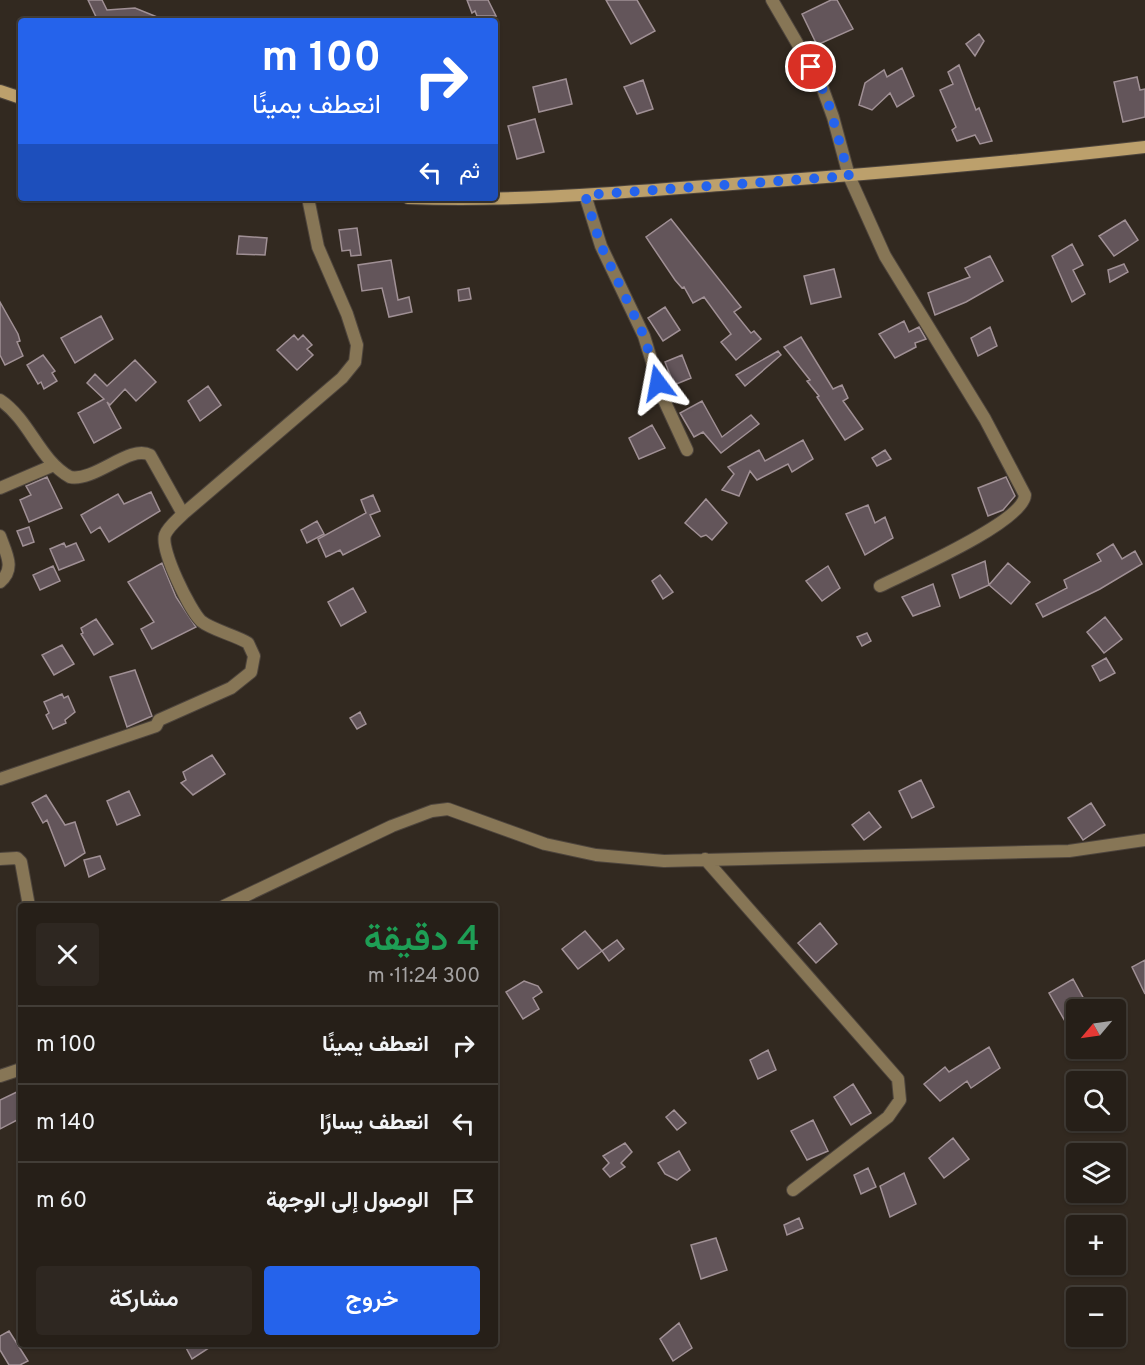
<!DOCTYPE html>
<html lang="ar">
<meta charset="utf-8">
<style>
:root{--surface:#261f18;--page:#2e2721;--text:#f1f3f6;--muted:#a4a2a2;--line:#423d37;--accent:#2563eb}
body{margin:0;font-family:Overpass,Vazirmatn,sans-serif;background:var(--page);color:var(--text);direction:rtl;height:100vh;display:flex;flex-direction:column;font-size:22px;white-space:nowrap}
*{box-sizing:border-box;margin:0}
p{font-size:20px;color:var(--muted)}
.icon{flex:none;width:33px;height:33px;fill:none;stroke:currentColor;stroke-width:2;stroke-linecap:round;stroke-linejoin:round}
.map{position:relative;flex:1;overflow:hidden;direction:ltr}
.side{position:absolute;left:18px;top:903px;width:480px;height:444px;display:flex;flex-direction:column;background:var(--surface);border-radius:6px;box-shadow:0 2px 4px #0004,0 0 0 2px var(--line);direction:rtl}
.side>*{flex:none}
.top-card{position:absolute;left:18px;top:18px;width:480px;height:183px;border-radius:6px;box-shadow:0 2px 4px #0004,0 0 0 2px var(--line);direction:rtl;background:#2563eb;color:#fff;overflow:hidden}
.needle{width:39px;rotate:241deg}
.controls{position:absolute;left:1066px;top:999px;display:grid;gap:12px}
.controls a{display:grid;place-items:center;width:60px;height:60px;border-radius:6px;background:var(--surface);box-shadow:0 2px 4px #0004,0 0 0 2px var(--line);font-size:30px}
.pin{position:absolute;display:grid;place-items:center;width:51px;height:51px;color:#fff;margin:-26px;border:3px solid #fff;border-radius:50%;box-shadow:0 2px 6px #0007}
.me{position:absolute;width:66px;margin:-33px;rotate:347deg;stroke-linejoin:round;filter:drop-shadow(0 0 4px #0008)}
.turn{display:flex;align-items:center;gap:21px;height:126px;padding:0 18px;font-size:27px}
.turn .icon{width:78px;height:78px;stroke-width:2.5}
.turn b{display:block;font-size:42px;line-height:51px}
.then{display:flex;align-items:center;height:57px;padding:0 18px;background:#0003;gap:12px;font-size:22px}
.round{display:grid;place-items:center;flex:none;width:63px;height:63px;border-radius:6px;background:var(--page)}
.head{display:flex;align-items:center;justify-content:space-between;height:102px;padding:0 18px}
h1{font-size:36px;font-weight:600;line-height:45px;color:#1e9e55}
.action{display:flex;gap:12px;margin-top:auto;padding:12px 18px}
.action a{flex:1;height:69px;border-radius:6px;background:var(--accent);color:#fff;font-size:24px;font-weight:600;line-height:69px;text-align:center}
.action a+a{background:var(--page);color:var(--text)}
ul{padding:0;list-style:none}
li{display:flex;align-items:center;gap:18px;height:78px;padding:0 18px;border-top:2px solid var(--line)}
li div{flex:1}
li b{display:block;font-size:22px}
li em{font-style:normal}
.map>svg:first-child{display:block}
.building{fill:#63555a;stroke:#a09095;stroke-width:1.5}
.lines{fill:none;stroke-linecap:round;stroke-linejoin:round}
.street-casing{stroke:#4e453d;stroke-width:14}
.secondary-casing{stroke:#4e453d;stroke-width:14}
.street{stroke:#877656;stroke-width:12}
.secondary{stroke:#bca06c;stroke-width:12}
.route{stroke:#2563eb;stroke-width:10;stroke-dasharray:0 18}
</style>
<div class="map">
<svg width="1145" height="1365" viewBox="0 0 1145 1365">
<rect width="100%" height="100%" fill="#322920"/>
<!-- building -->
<path class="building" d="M88 0H102L107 10 135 8 167 21H98Z
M467 0H488L496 16H477L475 11 472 13Z
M606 0H637L655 31 631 44Z
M831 0H837L853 29 817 45 802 14Z
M979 34 984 41 975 56 966 44Z
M959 65 976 110 979 108 992 141 980 144 975 135 957 141 952 130 956 127 940 90 953 84 948 72Z
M902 68 914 96 897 107 890 93 872 110 859 105 865 83 884 70 887 77Z
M1137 77 1140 90 1145 89V117L1123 122 1114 82Z
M566 79 572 104 539 112 533 87Z
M643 80 653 109 637 114 624 87Z
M535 119 544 152 517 159 508 126Z
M671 219 741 307 734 312 751 333 754 331 761 339 736 360 721 342 731 334 704 297 693 303 684 287 682 288 675 280 646 237Z
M1125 220 1138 240 1114 256 1099 236Z
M357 228 361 255 351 256 350 250 342 251 339 230Z
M239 236 267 238 265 255 237 254Z
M1072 244 1083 265 1073 270 1085 294 1072 302 1052 256Z
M990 256 1003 281 966 302 935 315 928 293 970 277 965 268Z
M391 260 398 300 409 297 412 312 389 317 382 288 362 291 358 265Z
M1124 264 1128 272 1110 282 1108 270Z
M834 269 841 297 811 304 804 276Z
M469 288 471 299 459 301 458 290Z
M0 302 18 334 20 341 17 342 23 356 5 365 0 355Z
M665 307 680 330 663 341 648 318Z
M101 316 113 339 75 363 61 338Z
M904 321 909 332 919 327 926 339 915 343 916 347 895 358 879 334Z
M990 327 997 346 978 356 971 338Z
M294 335 298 340 303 335 312 345 307 349 313 355 297 370 277 350Z
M801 337 833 389 842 385 848 398 843 401 863 429 845 440 817 397 819 396 807 381 810 380 784 347Z
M778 351 781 355 745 386 736 375Z
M43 355 55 371 52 373 57 381 44 389 41 382 38 384 27 365Z
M682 355 691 378 674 385 665 362Z
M135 360 156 382 136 401 125 389 110 405 107 402 121 428 94 443 78 413 104 399 87 383 95 374 107 386Z
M208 386 221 405 200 421 188 401Z
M702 401 722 437 751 415 759 424 721 453 703 432 694 437 680 413Z
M652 425 665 448 639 459 629 438Z
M803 440 813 459 792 472 788 464 757 480 750 471 739 496 722 490 734 474 728 467 759 450 765 461Z
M885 450 891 459 877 466 872 458Z
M47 477 62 508 29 522 20 500 31 495 26 486Z
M1006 477 1015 496 1003 510 988 516 978 488Z
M151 492 160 511 109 542 100 527 91 533 81 515 118 494 124 504Z
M373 495 380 511 370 515 380 536 343 555 340 550 326 557 318 539 366 513 361 500Z
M706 499 727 523 712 540 706 535 701 537 685 523Z
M868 505 875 523 885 517 893 538 865 555 846 514Z
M317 521 324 534 307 543 301 530Z
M29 527 34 542 23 546 17 531Z
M64 543 66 547 76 543 84 560 59 570 50 549Z
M1113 544 1122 559 1135 551 1142 564 1100 589 1043 617 1036 604 1067 588 1064 580 1101 561 1097 554Z
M985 561 989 585 960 598 952 575Z
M162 563 176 597 196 627 152 649 141 629 154 622 128 582Z
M1008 563 1030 582 1011 604 989 585Z
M53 566 60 581 40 590 33 575Z
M828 566 840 588 822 601 806 581Z
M660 575 673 592 663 599 652 581Z
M933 584 940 606 913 616 902 597Z
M353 588 366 612 341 626 328 602Z
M1105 617 1122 639 1104 653 1087 632Z
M96 619 113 644 94 655 81 634 83 633 81 628Z
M867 633 871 641 862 646 857 637Z
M62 645 74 664 54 675 42 655Z
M1106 658 1115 673 1100 681 1092 666Z
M135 670 152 716 127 727 110 677Z
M62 694 64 698 68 696 75 712 65 720 66 723 53 729 46 715 49 713 44 702Z
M360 712 366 724 357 729 350 718Z
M212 755 225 774 193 795 181 783 186 780 183 772Z
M921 780 934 807 912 818 899 791Z
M129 791 140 815 117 825 107 801Z
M46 795 65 825 75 822 85 853 65 866 47 820 43 823 32 803Z
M1091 803 1105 825 1083 840 1068 818Z
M869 812 881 827 864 840 852 825Z
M100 856 105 869 89 877 84 860Z
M820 923 837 944 816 963 798 943Z
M585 931 602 951 578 969 562 949Z
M617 940 624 949 609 961 602 951Z
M1145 960V994L1132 967Z
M1073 979 1090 1010H1077V1016L1066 1023 1049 993Z
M524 981 538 986 542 992 533 998 539 1009 523 1019 506 992Z
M989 1047 1000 1068 971 1088 967 1081 940 1101 924 1084 945 1067 949 1072Z
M768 1050 776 1070 758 1079 750 1060Z
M853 1084 871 1113 851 1125 834 1097Z
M21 1090V1118L0 1129V1100Z
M674 1110 686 1123 677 1130 666 1117Z
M813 1120 828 1151 807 1160 791 1131Z
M953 1138 969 1159 944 1178 929 1158Z
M625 1143 632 1152 621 1163 625 1167 610 1177 603 1169 609 1163 603 1156Z
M679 1151 690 1170 677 1180 665 1174 658 1163Z
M868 1168 876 1187 861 1194 854 1175Z
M904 1173 916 1204 890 1217 880 1186Z
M799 1218 803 1228 787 1235 784 1225Z
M716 1238 727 1270 701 1279 691 1245Z
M679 1323 692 1348 673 1361 660 1339Z
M9 1331 28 1361 20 1365H9L0 1350V1336Z
M184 1344H215L192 1359Z"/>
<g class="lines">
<!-- street casing -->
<g class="street-casing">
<path id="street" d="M772 0 821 84 833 117 849 176 885 256 985 419 1025 495C1024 522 906 573 880 586
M585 195 601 246 644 336 663 398 687 450
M0 400C30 420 39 460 70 477 95 482 130 444 150 455L183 514
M0 488 54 465
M0 536C6 553 16 569 0 582
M0 779 156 726 159 720 231 688 251 672 254 656 248 643C235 635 212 630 201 621 190 610 160 550 165 535 168 527 177 520 183 514L342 378 355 362 357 345 347 314 318 247 308 198
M0 859 17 858 21 862 29 906
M705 859 898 1079 900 1100 888 1117 793 1190
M224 906 392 826 432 811 448 809 545 844 596 855 664 861 1069 851 1145 840
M0 1076 21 1069"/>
</g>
<!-- secondary casing -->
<g class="secondary-casing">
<path id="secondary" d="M0 91 21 98
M408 198C513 202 616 193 720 185 862 175 1004 163 1145 147"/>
</g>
<!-- street -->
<use href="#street" class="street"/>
<!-- secondary -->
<use href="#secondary" class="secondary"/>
</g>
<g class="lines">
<!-- route -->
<path class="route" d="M658 383 644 336 601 246 585 195 849 176 827 98 811 67"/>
</g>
</svg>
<div class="controls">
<a><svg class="needle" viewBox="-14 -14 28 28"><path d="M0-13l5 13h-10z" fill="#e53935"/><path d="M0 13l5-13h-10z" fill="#a4a2a2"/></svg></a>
<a><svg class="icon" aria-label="search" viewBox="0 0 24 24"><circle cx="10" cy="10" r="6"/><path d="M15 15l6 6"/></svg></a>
<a><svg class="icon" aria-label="layers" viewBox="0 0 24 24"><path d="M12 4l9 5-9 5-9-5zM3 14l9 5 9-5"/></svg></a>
<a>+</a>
<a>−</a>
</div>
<div class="pin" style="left:811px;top:67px;background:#d93025"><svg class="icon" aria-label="arrive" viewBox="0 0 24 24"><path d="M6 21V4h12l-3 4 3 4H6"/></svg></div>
<svg class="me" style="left:658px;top:383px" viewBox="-20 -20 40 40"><path d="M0-17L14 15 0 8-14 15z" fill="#2563eb" stroke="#fff" stroke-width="4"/></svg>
<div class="top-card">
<div class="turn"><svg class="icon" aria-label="right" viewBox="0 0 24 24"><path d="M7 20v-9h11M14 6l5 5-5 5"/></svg><div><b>100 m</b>انعطف يمينًا</div></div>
<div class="then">ثم<svg class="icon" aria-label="left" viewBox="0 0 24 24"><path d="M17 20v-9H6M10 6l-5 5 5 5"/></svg></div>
</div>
<section class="side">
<div class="head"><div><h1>4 دقيقة</h1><p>300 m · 11:24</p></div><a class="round"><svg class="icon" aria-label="close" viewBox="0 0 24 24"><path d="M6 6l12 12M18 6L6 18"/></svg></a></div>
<ul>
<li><svg class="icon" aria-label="right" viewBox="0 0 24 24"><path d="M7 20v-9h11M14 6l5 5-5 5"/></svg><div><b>انعطف يمينًا</b></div><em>100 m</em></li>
<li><svg class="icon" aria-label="left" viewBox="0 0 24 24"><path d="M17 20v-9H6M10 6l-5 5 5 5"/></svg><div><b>انعطف يسارًا</b></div><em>140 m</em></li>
<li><svg class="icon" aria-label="arrive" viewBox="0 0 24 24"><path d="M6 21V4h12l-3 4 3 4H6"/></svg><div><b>الوصول إلى الوجهة</b></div><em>60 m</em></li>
</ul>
<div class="action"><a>خروج</a><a>مشاركة</a></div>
</section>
</div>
